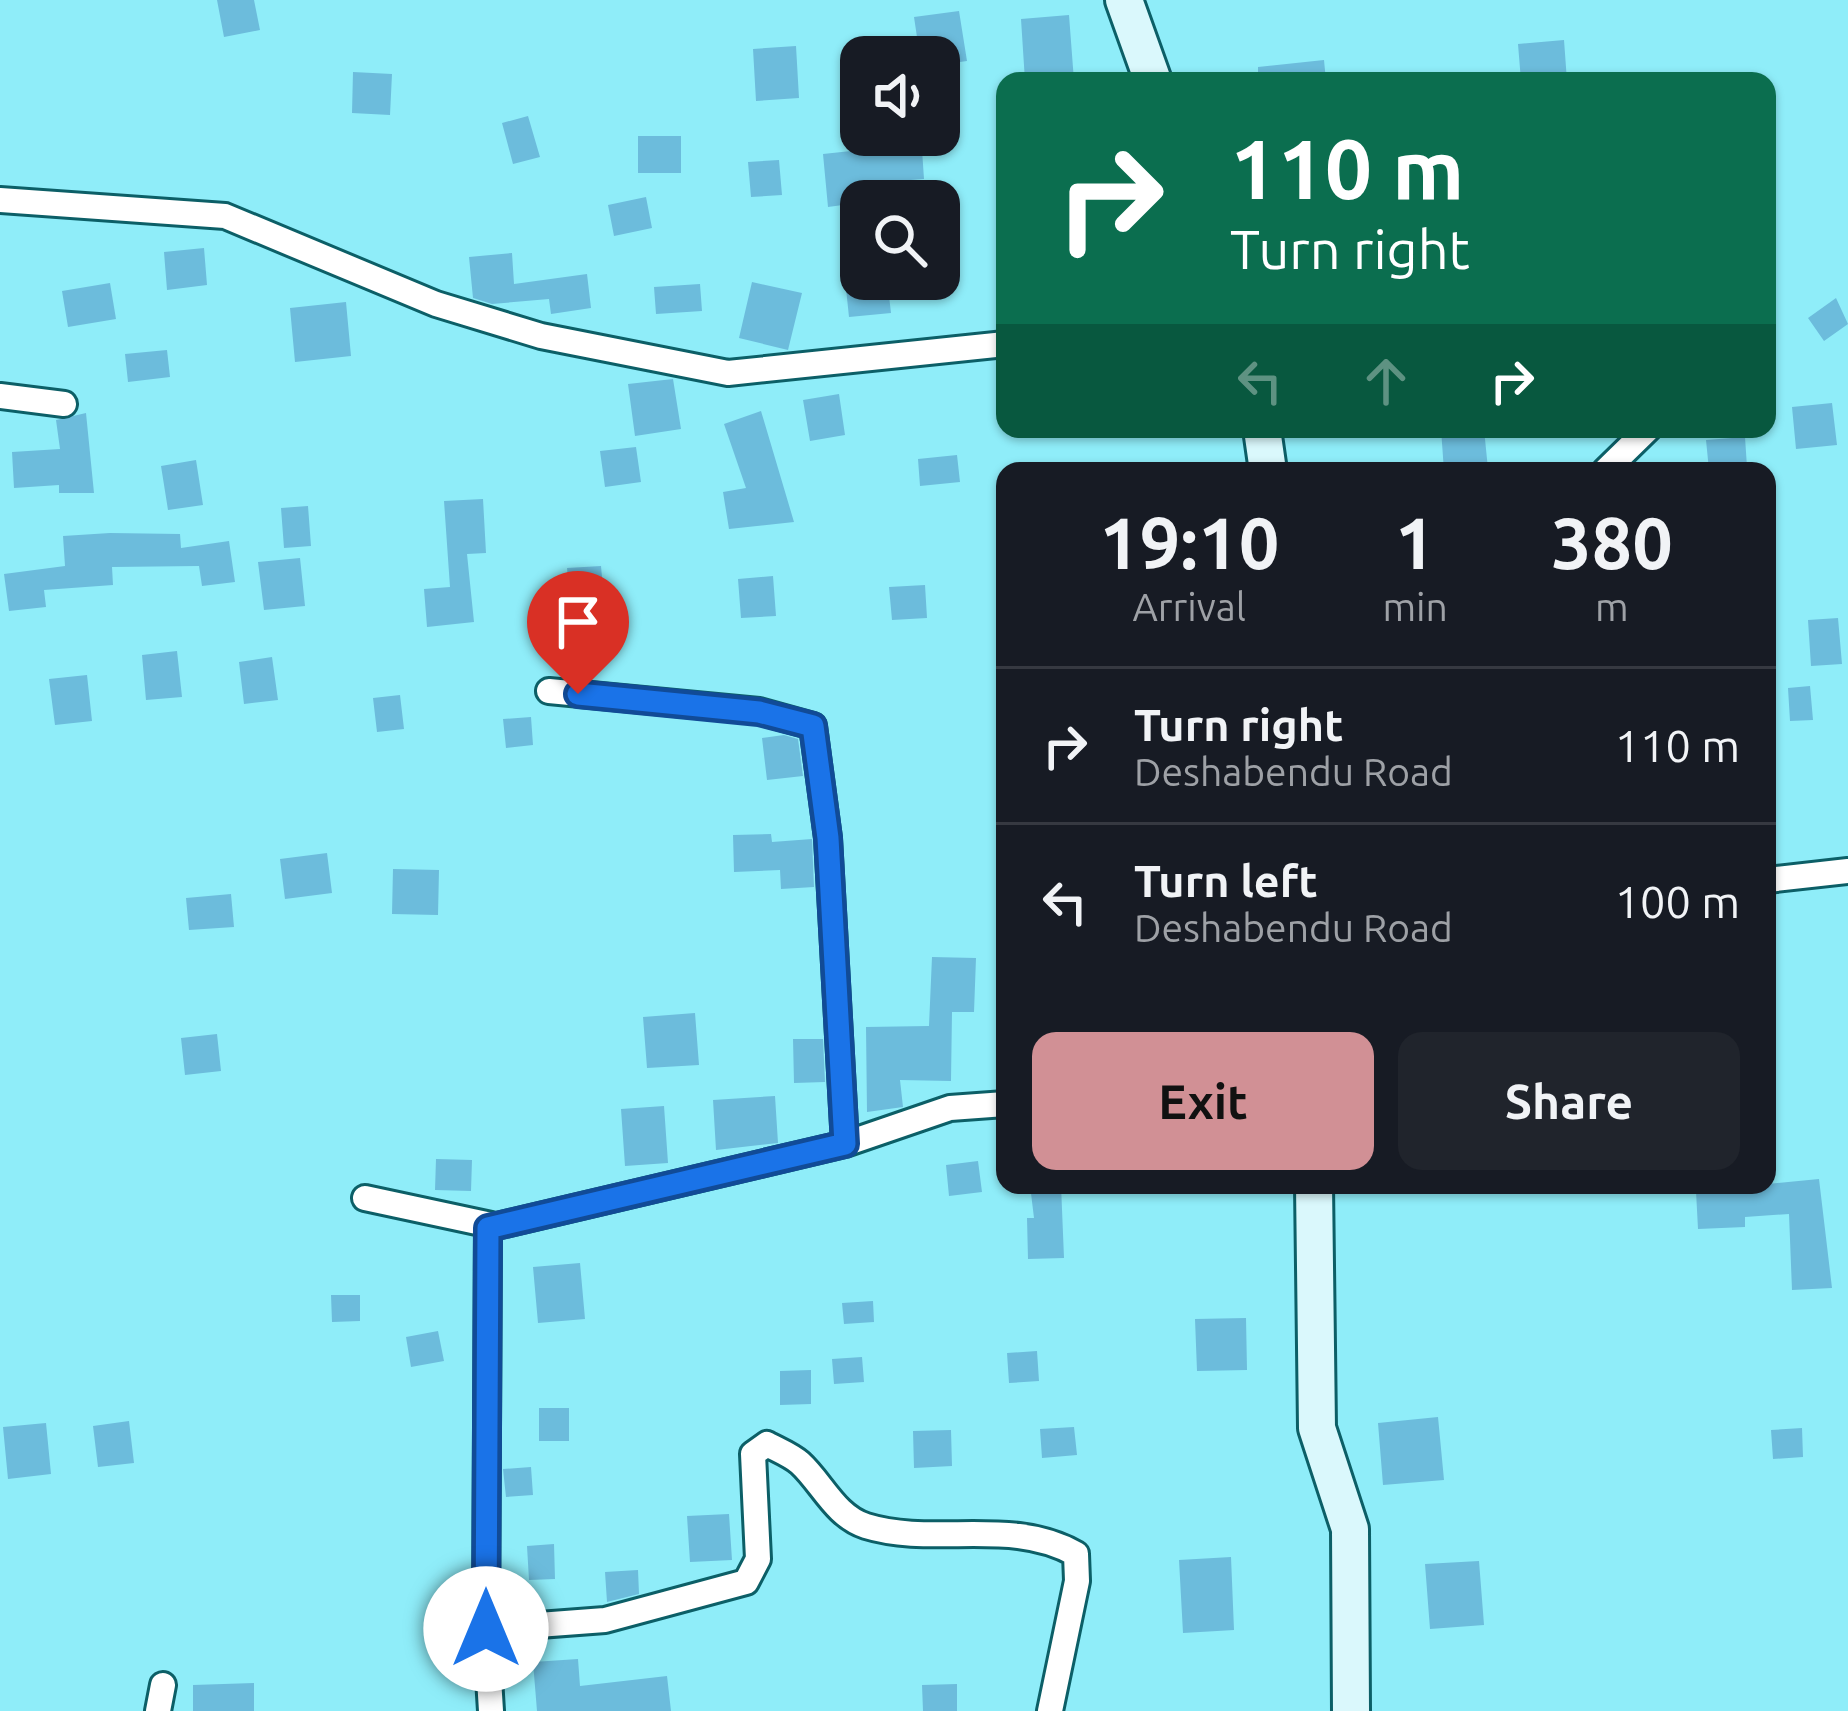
<!DOCTYPE html>
<style>
:root{--surface:#171b24;--page:#20242c;--text:#f1f3f6;--muted:#9ea1a6;--line:#363941;--accent:#d19095}
body{margin:0;font-family:Ubuntu,sans-serif;background:var(--page);color:var(--text);height:100vh;display:flex;flex-direction:column;font-size:45px;white-space:nowrap}
*{box-sizing:border-box;margin:0}
p{font-size:39px;color:var(--muted)}
.icon{flex:none;width:66px;height:66px;fill:none;stroke:currentColor;stroke-width:2;stroke-linecap:round;stroke-linejoin:round}
.map{position:relative;flex:1;overflow:hidden}
.panel{position:absolute;left:996px;top:462px;width:780px;height:732px;display:flex;flex-direction:column;background:var(--surface);border-radius:24px;box-shadow:0 3px 9px #0004}
.panel>*{flex:none}
.guide{position:absolute;left:996px;top:72px;width:780px;height:366px;border-radius:24px;box-shadow:0 3px 9px #0004;background:#0b6e4f;color:#fff;overflow:hidden}
.fabs{position:absolute;left:840px;top:36px;display:grid;gap:24px}
.fabs a{display:grid;place-items:center;width:120px;height:120px;border-radius:24px;background:var(--surface);box-shadow:0 3px 9px #0004;font-size:60px}
.pin{position:absolute;display:grid;place-items:center;width:102px;height:102px;color:#fff;margin:-123px -51px;border-radius:50% 50% 50% 0;rotate:-45deg;box-shadow:0 0 12px #0007}
.pin .icon{rotate:45deg}
.me{position:absolute;width:132px;margin:-66px;rotate:0deg;stroke-linejoin:round;filter:drop-shadow(0 0 9px #0008)}
.turn{display:flex;align-items:center;gap:42px;height:252px;padding:0 36px;font-size:54px}
.turn .icon{width:156px;height:156px;stroke-width:2.5}
.turn b{display:block;font-size:84px;line-height:102px}
.lanes{display:flex;align-items:center;height:114px;padding:0 36px;background:#0003;justify-content:center;gap:60px;direction:ltr}
.lanes .off{opacity:.35}
.eta{display:flex;justify-content:space-evenly;align-items:center;height:204px;text-align:center}
.eta b{font-size:72px;font-weight:600;line-height:84px}
.cta{display:flex;gap:24px;margin-top:auto;padding:24px 36px}
.cta a{flex:1;height:138px;border-radius:24px;background:var(--accent);color:#111;font-size:48px;font-weight:600;line-height:138px;text-align:center}
.cta a+a{background:var(--page);color:var(--text)}
ul{padding:0;list-style:none}
li{display:flex;align-items:center;gap:36px;height:156px;padding:0 36px;border-top:3px solid var(--line)}
li div{flex:1}
li b{display:block;font-size:45px}
li em{font-style:normal}
.map>svg:first-child{display:block}
.building{fill:#6cbcdc}
.lines{fill:none;stroke-linecap:round;stroke-linejoin:round}
.street-casing{stroke:#0c5f67;stroke-width:30}
.secondary-casing{stroke:#0c5f67;stroke-width:42}
.street{stroke:#fff;stroke-width:24}
.secondary{stroke:#daf8fc;stroke-width:36}
.route-casing{stroke:#114b97;stroke-width:30}
.route{stroke:#1a73e8;stroke-width:21}
</style>
<div class="map">
<svg width="1848" height="1711" viewBox="0 0 1848 1711">
<rect width="100%" height="100%" fill="#8fedf9"/>
<!-- building -->
<path class="building" d="M217 0H254L260 30 224 37Z
M959 11 967 61 939 65V57H920L914 17Z
M1069 15 1074 81H1025L1021 19Z
M1564 40 1567 81H1521L1518 44Z
M796 46 799 98 756 101 753 49Z
M1324 60 1326 81H1258V67Z
M353 72 392 74 390 115 352 113Z
M528 116 540 157 513 164 502 123Z
M921 135 924 179 870 183 872 201 828 207 823 154 879 148 878 137Z
M638 136H681V173H638Z
M779 160 782 195 751 197 748 162Z
M646 197 652 228 614 236 608 205Z
M204 248 207 285 167 290 164 252Z
M512 253 514 284 587 274 591 308 551 314 549 299 492 304 473 298 469 257Z
M845 279H887L891 313 849 317Z
M752 282 802 293 788 350 739 338Z
M110 283 116 319 68 327 62 291Z
M700 284 702 311 656 314 654 287Z
M1836 298 1848 324 1824 341 1808 318Z
M346 302 351 356 295 362 290 308Z
M167 350 170 377 128 382 125 354Z
M673 379 681 429 635 436 628 384Z
M839 394 845 435 810 441 803 400Z
M1832 403 1837 445 1796 449 1792 407Z
M761 411 794 522 729 529 723 492 746 488 724 424Z
M86 413 94 493H59V485L14 488 12 452 60 449 56 420Z
M1441 429H1484L1488 469 1444 471Z
M1745 437 1747 467 1709 470 1706 440Z
M636 447 641 482 605 487 600 451Z
M957 455 960 482 920 486 918 459Z
M196 460 203 505 168 510 161 466Z
M483 499 486 553 467 554 474 622 427 627 424 589 450 587 444 501Z
M308 506 311 546 284 548 281 508Z
M110 533 180 534 181 548 229 541 235 582 202 586 199 566 112 567 113 585 44 590 46 607 9 611 4 574 65 566 63 536Z
M300 558 305 606 264 610 258 562Z
M601 566 605 610 571 613 567 568Z
M773 576 776 616 741 618 738 579Z
M925 585 927 618 892 620 889 587Z
M1838 618 1842 664 1811 666 1808 620Z
M177 651 182 697 146 700 142 655Z
M272 657 278 700 244 704 239 662Z
M87 675 92 721 55 725 49 679Z
M1810 686 1813 720 1790 721 1788 688Z
M400 695 404 729 377 732 373 698Z
M531 717 533 745 506 748 503 719Z
M784 735 798 739 803 776 767 780 762 738Z
M771 834 772 842 812 839 814 887 781 889 780 870 734 872 733 835Z
M327 853 332 893 285 899 280 859Z
M393 869 439 870 438 915 392 914Z
M231 894 234 927 189 930 186 898Z
M932 957 976 958 974 1012H952L951 1081 900 1080 903 1107 867 1112 866 1027 929 1026Z
M695 1013 699 1065 647 1068 643 1017Z
M217 1034 221 1071 185 1075 181 1038Z
M793 1039H823L825 1082 794 1083Z
M775 1096 778 1143 716 1150 713 1100Z
M664 1106 668 1163 625 1166 621 1109Z
M436 1159 472 1160 471 1191 435 1190Z
M978 1161 982 1192 949 1196 946 1165Z
M1819 1179 1832 1288 1792 1290 1789 1214 1745 1217V1227L1698 1229 1696 1191Z
M1030 1185H1061L1064 1258 1028 1259 1027 1218H1034Z
M580 1263 585 1319 538 1323 533 1267Z
M331 1295H360V1321L332 1322Z
M873 1301 874 1322 844 1324 842 1303Z
M1246 1318 1247 1370 1197 1371 1195 1319Z
M438 1331 444 1361 411 1367 406 1337Z
M1037 1351 1039 1381 1009 1383 1007 1353Z
M862 1357 864 1382 834 1384 832 1359Z
M811 1370V1404L780 1405V1371Z
M539 1408H569V1441H539Z
M1438 1417 1444 1480 1383 1485 1378 1423Z
M129 1421 134 1463 98 1467 93 1426Z
M46 1423 51 1474 8 1479 3 1427Z
M1074 1427 1077 1455 1042 1458 1040 1429Z
M1802 1428 1803 1457 1773 1459 1771 1430Z
M951 1430 952 1466 914 1468 913 1431Z
M531 1467 533 1495 506 1497 503 1469Z
M729 1514 732 1560 690 1562 687 1516Z
M554 1544 555 1579 529 1580 527 1546Z
M1231 1557 1234 1630 1183 1633 1179 1560Z
M1479 1561 1484 1625 1430 1629 1425 1564Z
M638 1570 639 1594 607 1602 605 1572Z
M578 1659 580 1686 667 1676 671 1711H537L533 1662Z
M254 1683V1711H193V1685Z
M957 1684V1711H923L922 1685Z"/>
<g class="lines">
<!-- street casing -->
<g class="street-casing">
<path id="street" d="M0 200 225 216 436 304 541 336 728 373 1005 344
M0 396 64 404
M1605 471 1648 429
M549 691 759 711 813 726 828 838 845 1144
M1767 880 1848 871
M365 1198 491 1225
M486 1629 605 1620 746 1582 758 1559 753 1454 767 1444C778 1450 791 1455 800 1463 822 1483 835 1516 866 1526 934 1547 1012 1517 1076 1554L1077 1581 1050 1711
M158 1711 163 1685
M491 1711 486 1629 488 1228 845 1144 950 1108 1005 1104"/>
</g>
<!-- secondary casing -->
<g class="secondary-casing">
<path id="secondary" d="M1124 0 1153 81
M1262 429 1268 471
M1314 1185 1317 1428 1350 1529 1351 1711"/>
</g>
<!-- street -->
<use href="#street" class="street"/>
<!-- secondary -->
<use href="#secondary" class="secondary"/>
</g>
<g class="lines">
<!-- route casing -->
<g class="route-casing">
<path id="route" d="M486 1629 488 1228 845 1144 828 838 813 726 759 712 578 694"/>
</g>
<!-- route -->
<use href="#route" class="route"/>
</g>
</svg>
<div class="fabs">
<a><svg class="icon" aria-label="sound" viewBox="0 0 24 24"><path d="M4 9h4l5-4v14l-5-4H4zM17 9q2 3 0 6"/></svg></a>
<a><svg class="icon" aria-label="search" viewBox="0 0 24 24"><circle cx="10" cy="10" r="6"/><path d="M15 15l6 6"/></svg></a>
</div>
<div class="pin" style="left:578px;top:694px;background:#d93025"><svg class="icon" aria-label="arrive" viewBox="0 0 24 24"><path d="M6 21V4h12l-3 4 3 4H6"/></svg></div>
<svg class="me" style="left:486px;top:1629px" viewBox="-20 -20 40 40"><circle r="19" fill="#fff"/><path d="M0-13L10 11 0 6-10 11z" fill="#1a73e8"/></svg>
<div class="guide">
<div class="turn"><svg class="icon" aria-label="right" viewBox="0 0 24 24"><path d="M7 20v-9h11M14 6l5 5-5 5"/></svg><div><b>110 m</b>Turn right</div></div>
<div class="lanes"><svg class="icon off" aria-label="left" viewBox="0 0 24 24"><path d="M17 20v-9H6M10 6l-5 5 5 5"/></svg><svg class="icon off" aria-label="ahead" viewBox="0 0 24 24"><path d="M12 20V5M6 11l6-6 6 6"/></svg><svg class="icon" aria-label="right" viewBox="0 0 24 24"><path d="M7 20v-9h11M14 6l5 5-5 5"/></svg></div>
</div>
<section class="panel">
<div class="eta">
<div><b>19:10</b><p>Arrival</p></div>
<div><b>1</b><p>min</p></div>
<div><b>380</b><p>m</p></div>
</div>
<ul>
<li><svg class="icon" aria-label="right" viewBox="0 0 24 24"><path d="M7 20v-9h11M14 6l5 5-5 5"/></svg><div><b>Turn right</b><p>Deshabendu Road</p></div><em>110 m</em></li>
<li><svg class="icon" aria-label="left" viewBox="0 0 24 24"><path d="M17 20v-9H6M10 6l-5 5 5 5"/></svg><div><b>Turn left</b><p>Deshabendu Road</p></div><em>100 m</em></li>
</ul>
<div class="cta"><a>Exit</a><a>Share</a></div>
</section>
</div>
